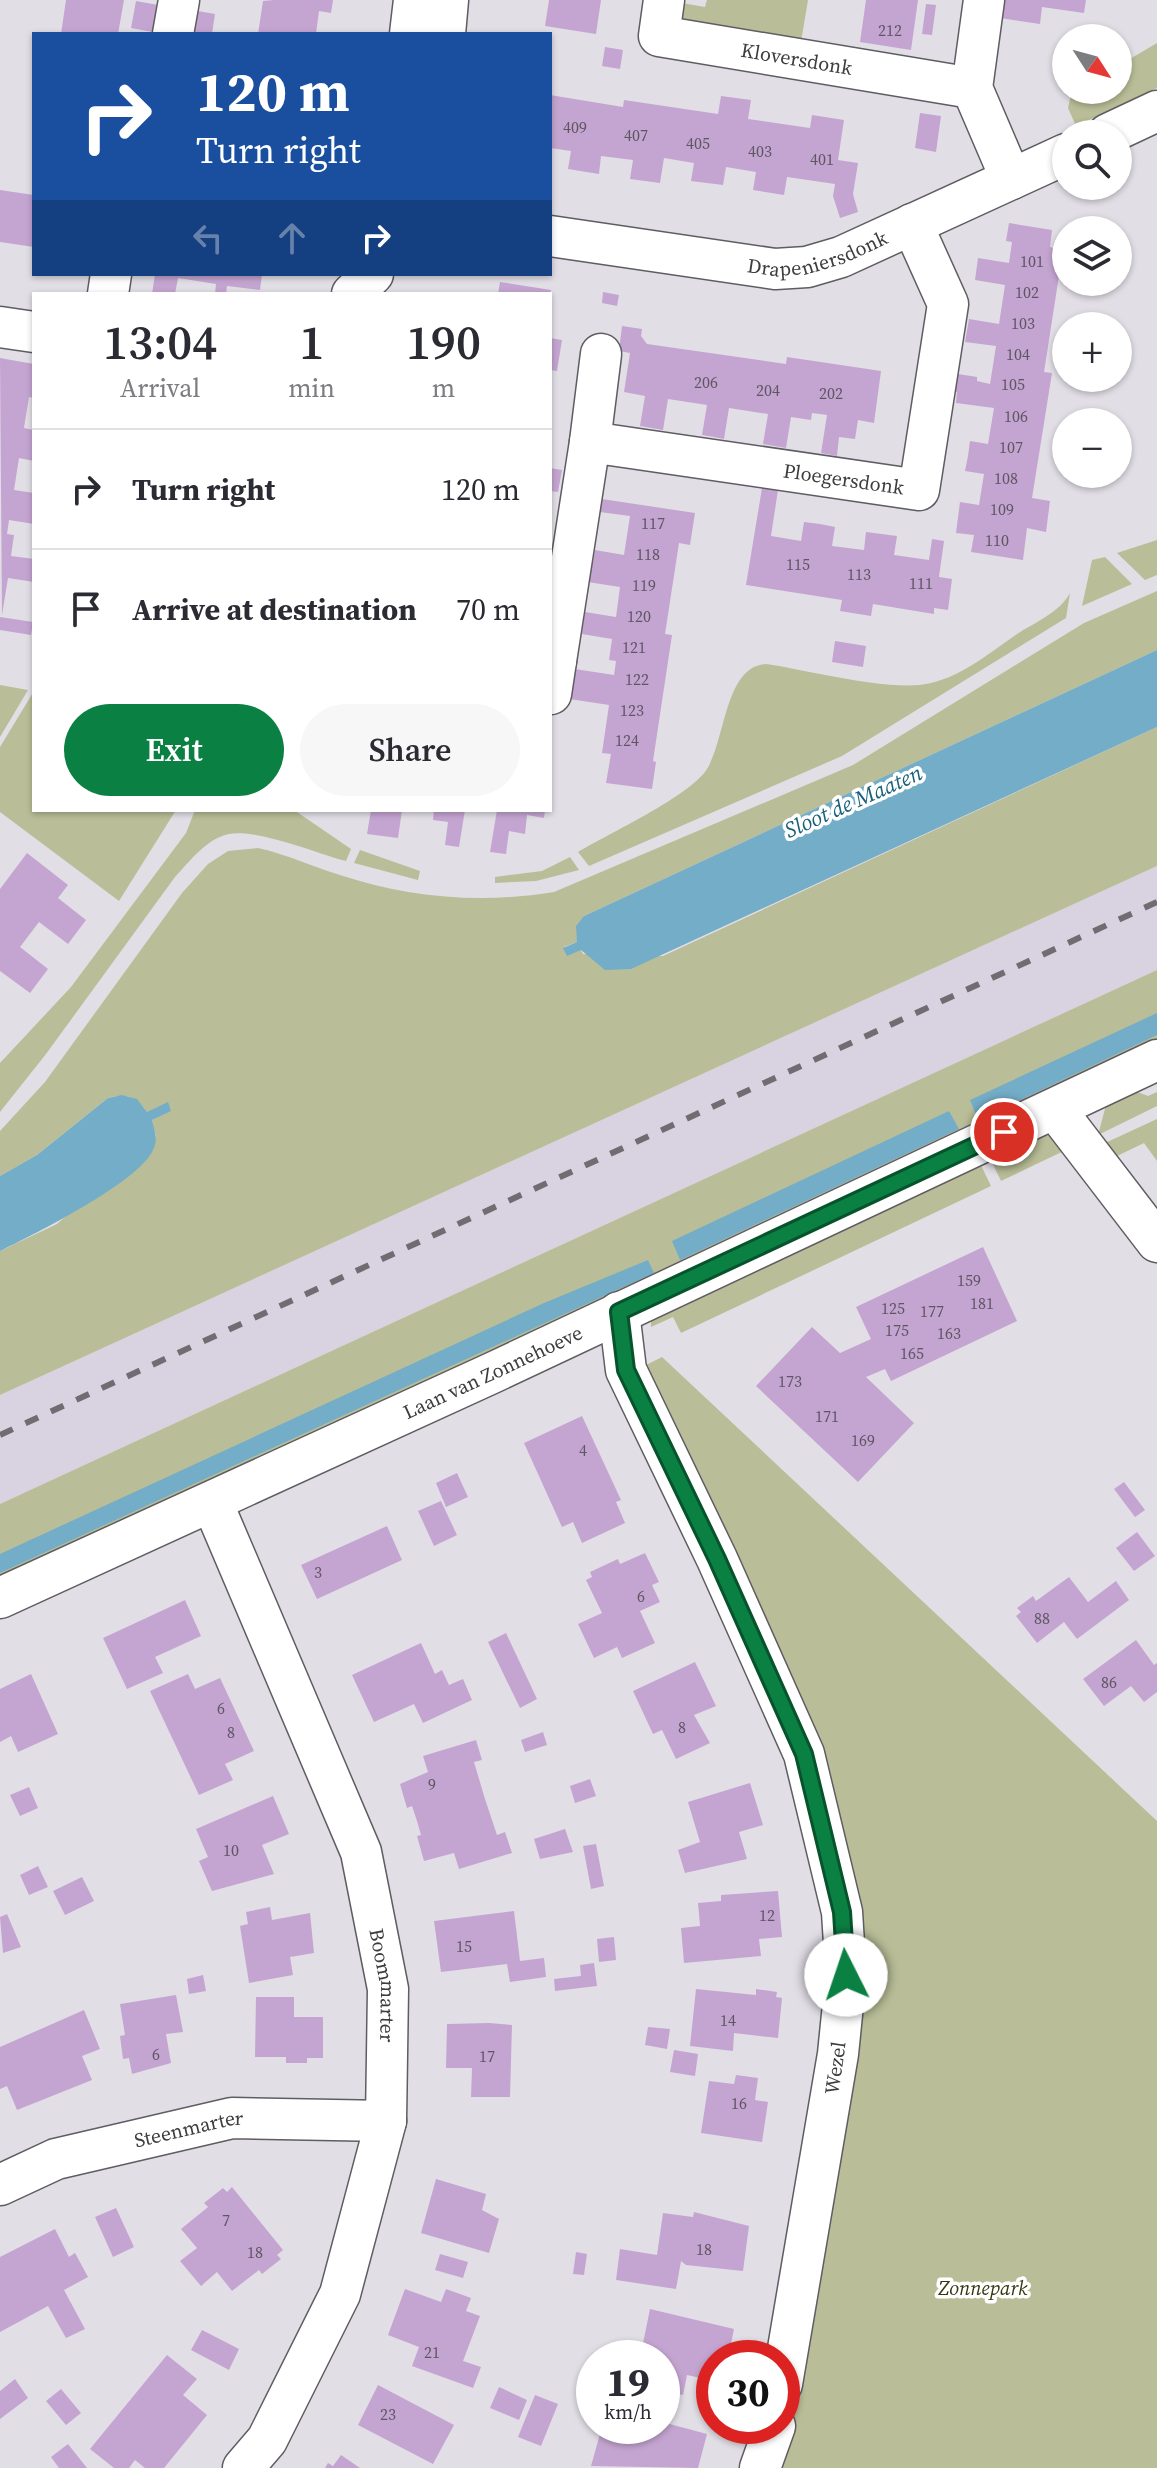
<!DOCTYPE html>
<meta charset="utf-8">
<style>
:root{--surface:#fff;--page:#f7f7f7;--text:#2b2b33;--muted:#7c7c81;--line:#e1e1e2;--accent:#0b8043}
body{margin:0;font-family:"Source Serif 4",serif;background:var(--page);color:var(--text);height:100vh;display:flex;flex-direction:column;font-size:30px;white-space:nowrap}
*{box-sizing:border-box;margin:0}
p{font-size:26px;color:var(--muted)}
.icon{flex:none;width:44px;height:44px;fill:none;stroke:currentColor;stroke-width:2;stroke-linecap:round;stroke-linejoin:round}
.map{position:relative;flex:1;overflow:hidden}
.sheet{position:absolute;left:32px;top:292px;width:520px;height:520px;display:flex;flex-direction:column;background:var(--surface);border-radius:0px;box-shadow:0 2px 6px #0004}
.sheet>*{flex:none}
.guide{position:absolute;left:32px;top:32px;width:520px;height:244px;border-radius:0px;box-shadow:0 2px 6px #0004;background:#1a4fa0;color:#fff;overflow:hidden}
.needle{width:52px;rotate:126deg}
.buttons{position:absolute;left:1052px;top:24px;display:grid;gap:16px}
.buttons a{display:grid;place-items:center;width:80px;height:80px;border-radius:50%;background:var(--surface);box-shadow:0 2px 6px #0004;font-size:40px}
.speed{position:absolute;left:576px;top:2340px;display:flex;gap:16px;font-size:40px;font-weight:700;text-align:center}
.speed>*{display:grid;place-content:center;width:104px;height:104px;border-radius:50%;background:var(--surface);box-shadow:0 2px 6px #0004;line-height:1}
.speed small{font-size:20px;font-weight:400}
.speed .limit{border:12px solid #d22;background:#fff;color:#111}
.pin{position:absolute;display:grid;place-items:center;width:68px;height:68px;color:#fff;margin:-34px;border:4px solid #fff;border-radius:50%;box-shadow:0 2px 8px #0007}
.me{position:absolute;width:88px;margin:-44px;rotate:356deg;stroke-linejoin:round;filter:drop-shadow(0 0 6px #0008)}
.turn{display:flex;align-items:center;gap:28px;height:168px;padding:0 32px;font-size:36px}
.turn .icon{width:104px;height:104px;stroke-width:2.5}
.turn b{display:block;font-size:56px;line-height:68px}
.lanes{display:flex;align-items:center;height:76px;padding:0 32px;background:#0003;justify-content:center;gap:40px;direction:ltr}
.lanes .off{opacity:.35}
.eta{display:flex;justify-content:space-evenly;align-items:center;height:136px;text-align:center}
.eta b{font-size:48px;font-weight:600;line-height:56px}
.cta{display:flex;gap:16px;margin-top:auto;padding:16px 32px}
.cta a{flex:1;height:92px;border-radius:48px;background:var(--accent);color:#fff;font-size:32px;font-weight:600;line-height:92px;text-align:center}
.cta a+a{background:var(--page);color:var(--text)}
ul{padding:0;list-style:none}
li{display:flex;align-items:center;gap:24px;height:120px;padding:0 32px;border-top:2px solid var(--line)}
li div{flex:1}
li b{display:block;font-size:30px}
li em{font-style:normal}
.map>svg:first-child{display:block}
.built{fill:#d9d2e1}
.green{fill:#b9be98}
.water{fill:#74adc7}
.building{fill:#c4a5d1}
.lines{fill:none;stroke-linecap:round;stroke-linejoin:round}
.street-casing{stroke:#5f5c62;stroke-width:43}
.street{stroke:#fff;stroke-width:40}
.rail{stroke:#6f6d71;stroke-width:6;stroke-dasharray:14 14;stroke-linecap:butt}
.route-casing{stroke:#07532c;stroke-width:20}
.route{stroke:#0b8043;stroke-width:14}
.labels{text-anchor:middle;dominant-baseline:central;stroke-width:7;stroke-linejoin:round;paint-order:stroke}
.number-label{font-size:16px;fill:#5f5664}
.street-label{font-size:20px;fill:#3d3c3f;stroke:#fff}
.park-label{font-size:20px;font-style:italic;fill:#35380f;stroke:#fff}
.water-label{font-size:22px;font-style:italic;fill:#18607b;stroke:#fff}
</style>
<div class="map">
<svg width="1157" height="2468" viewBox="0 0 1157 2468">
<rect width="100%" height="100%" fill="#e2dee6"/>
<!-- built -->
<path class="built" d="M1157 866V970L0 1504V1395Z"/>
<!-- green -->
<path class="green" d="M707 0H808L801 42 690 25 680 18 676 2 705 7Z
M1157 43V88L1076 126 1068 108 1072 90H1118V66Z
M1157 540V575L1145 580 1117 553Z
M1105 557 1132 584 1082 606 1092 560Z
M1157 591V650L584 916 577 942 564 947 581 950 583 954 663 956 1157 727V866L0 1395V1251L57 1224 156 1136 152 1120 171 1110 147 1112C135 1096 127 1093 108 1098L37 1155 0 1176V1131L45 1082 182 893 208 864 228 851 258 848C286 854 313 867 340 875 409 898 482 904 554 892L853 765 1084 623Z
M1070 593 1066 618 842 756 589 866 578 852C608 834 690 796 707 769 726 738 725 666 766 664 808 670 893 693 931 683 962 676 991 652 1017 634 1034 623 1060 612 1070 593Z
M0 685 28 690 0 737Z
M34 691V810H176L119 901 0 812V747Z
M195 810H294L351 849 346 861C315 853 260 829 229 834 207 838 189 862 175 877L46 1054 0 1112V1063L71 987 186 833Z
M360 850 420 871 418 880 354 863Z
M570 857 579 870 536 881 495 883V877L542 871Z
M1157 970V1043L0 1582V1504Z
M1129 1089 1148 1096 1157 1092V1106L1098 1135 1106 1105Z
M1157 1119V1161L1144 1143 1115 1157 1105 1143Z
M1043 1135 1052 1136 1068 1149 1001 1181 989 1156Z
M979 1161 991 1186 681 1333 673 1317 651 1327V1315Z
M662 1357 1157 1821V2468H769L800 2333 847 1903 640 1368Z"/>
<!-- water -->
<path class="water" d="M1157 650V727L631 969 605 970 581 950 567 956 563 948 577 942 576 926 584 916Z
M1157 1013V1035L978 1120 970 1100Z
M122 1095 137 1099 147 1112 168 1102 171 1111 152 1120C155 1131 158 1140 153 1150 139 1182 33 1235 0 1251V1176L37 1155 108 1098Z
M949 1111 959 1129 680 1260 672 1241Z
M648 1260 654 1273 0 1573V1554L544 1303Z"/>
<!-- building -->
<path class="building" d="M66 0H124L118 34H61Z
M274 0H333L331 13 319 11 316 34H258L263 1Z
M549 0H601L596 34 545 26Z
M866 0H918L911 50 860 42Z
M1003 0H1086L1084 13 1042 7 1040 24 1000 18Z
M136 1 158 5 153 32 131 28Z
M926 4 936 5 932 35 922 34Z
M192 10 215 14 212 34H188Z
M605 47 623 50 620 69 602 66Z
M550 95 623 107 624 100 718 114 721 96 751 100 748 119 810 128 812 115 844 120 838 160 858 163 853 194 858 212 840 218 833 196 835 184 787 177 784 195 753 190 756 172 726 167 723 185 691 181 694 163 664 158 660 183 630 179 633 160 601 156 599 174 568 169 571 151 550 148Z
M920 113 941 116 936 152 915 148Z
M0 190 34 195V247L0 242Z
M1009 223 1052 230 1050 247 1063 250 1044 372 1052 373 1032 498 1050 501 1046 532 1027 528 1023 560 971 552 974 535 956 533 960 502 979 505 984 474 965 471 968 456 970 441 988 444 994 408 956 403 957 392 949 391 952 373 977 377V381L990 384 996 346 965 342 969 319 999 324 1005 285 975 280 978 258 1009 263 1012 242 1006 241Z
M155 274H262L260 290 227 286 226 294H215L216 284 178 278 175 294H152Z
M500 282 551 290 550 294H498Z
M603 292 619 295 617 306 602 303Z
M622 326 642 329 641 336 647 344 786 364 787 357 881 371 874 423 858 420 855 439 839 437 837 456 821 453 827 415 812 413 811 420 791 417 786 448 763 444 768 414 729 408 724 439 714 437 702 435 707 405 668 399 663 430 640 426 645 396 624 392 630 353 619 351Z
M550 338 562 340 557 371 550 370Z
M0 358 34 364V398L29 397 24 428 34 430V461L19 458 14 490 34 493V524L9 520 7 534 14 535 11 556 34 559V582L8 578 2 615Z
M550 468 562 470 558 492 550 491Z
M762 488 778 490 771 536 801 541 804 522 820 524 835 527 832 546 864 550 866 532 897 536 894 555 929 560 932 539 944 541 939 577 952 579 948 610 934 608V614L873 604 871 616 840 611 842 600 746 585Z
M602 499 695 513 690 545 679 543 665 634 672 635 653 761 656 762 652 789 606 783 611 754 602 753 609 705 563 698 568 668 614 675 616 661 609 660 612 639 582 634 585 612 616 617 620 587 581 581 584 560 593 562 595 550 624 555 630 516 600 512Z
M0 617 33 622 31 635 0 630Z
M835 641 866 646 863 667 832 662Z
M371 810H402L398 838 367 834Z
M434 810H465L459 847 445 845 448 822 433 820Z
M497 810H545L544 818 527 815 525 834 509 831 506 854 490 852Z
M27 853 68 885 58 898 86 920 68 944 39 922 20 947 48 969 30 993 0 971V889Z
M983 1247 1017 1321 891 1381 885 1369 866 1377 914 1423 858 1482 756 1386 812 1327 840 1353 871 1339 856 1307Z
M582 1416 621 1500 616 1502 625 1523 582 1543 573 1522 562 1527 524 1443Z
M457 1473 468 1497 446 1507 436 1483Z
M1124 1482 1145 1510 1135 1517 1114 1489Z
M441 1501 457 1535 434 1546 418 1511Z
M387 1526 402 1560 317 1599 301 1565Z
M1137 1532 1155 1556 1134 1571 1116 1548Z
M645 1553 659 1582 652 1585 660 1602 640 1611 655 1643 622 1658 617 1647 594 1658 578 1624 602 1613 586 1580 592 1577 590 1572 618 1559 620 1564Z
M1069 1577 1088 1602 1116 1581 1129 1600 1077 1639 1064 1622 1037 1643 1016 1616 1021 1612 1017 1608 1033 1596 1036 1601Z
M185 1600 201 1636 155 1657 163 1673 127 1689 103 1638Z
M506 1633 537 1699 520 1708 488 1642Z
M1136 1640 1154 1665 1157 1663V1692L1144 1702 1131 1686 1104 1706 1083 1679Z
M421 1643 435 1674 442 1670 449 1685 463 1679 472 1700 423 1723 414 1704 374 1722 352 1675Z
M695 1662 716 1706 694 1715 710 1743 676 1759 662 1730 653 1734 633 1691Z
M31 1674 58 1734 18 1752 11 1736 0 1742V1689Z
M188 1674 195 1689 220 1678 254 1751 225 1764 233 1780 199 1795 150 1691Z
M543 1732 547 1745 525 1752 521 1740Z
M476 1740 482 1760 474 1762 485 1799 497 1835 505 1832 512 1853 459 1869 454 1853 424 1861 417 1836 421 1835 417 1821 412 1806 407 1808 400 1784 428 1772 423 1756Z
M590 1779 596 1796 575 1803 570 1786Z
M750 1783 763 1825 739 1832 747 1859 685 1873 678 1850 700 1842 688 1802Z
M29 1787 38 1808 20 1816 10 1795Z
M273 1796 289 1834 262 1845 274 1874 212 1891 199 1861 208 1857 196 1829Z
M565 1829 573 1852 540 1859 534 1839Z
M596 1844 604 1886 591 1889 583 1846Z
M38 1866 48 1887 29 1895 20 1875Z
M82 1877 94 1901 65 1915 53 1891Z
M778 1891 782 1937 759 1939 761 1956 684 1963 681 1928 700 1926 698 1903 721 1901V1895Z
M270 1907 272 1920 310 1913 314 1953 290 1957 293 1975 249 1983 240 1926 248 1924 246 1912Z
M514 1911 520 1961 544 1958 546 1977 510 1982 507 1964 441 1972 434 1921Z
M7 1914 21 1947 3 1953 0 1917Z
M614 1937 616 1960 599 1962 597 1939Z
M594 1963 597 1986 555 1991 554 1979 581 1976 580 1965Z
M203 1975 206 1991 189 1994 187 1979Z
M696 1989 756 1995V1989L777 1992 776 1997 782 1998 778 2038 734 2033 733 2051 690 2046Z
M176 1995 183 2032 166 2034 171 2063 132 2074 129 2058 123 2059 120 2036 125 2035 120 2004Z
M256 1997H294V2017H323V2058H307V2063H286V2057H255Z
M84 2010 100 2049 82 2056 92 2080 17 2110 7 2086 0 2089V2047Z
M489 2023 512 2025 510 2097H471L472 2068H446L447 2024Z
M648 2027 670 2029 667 2049 645 2045Z
M674 2050 698 2054 695 2076 670 2072Z
M736 2075 758 2078 755 2100 768 2102 762 2142 701 2133 709 2081 734 2084Z
M436 2179 486 2194 482 2210 499 2219 489 2253 421 2233Z
M232 2187 283 2250 277 2255 281 2259 262 2274 259 2270 232 2291 217 2272 201 2286 180 2261 197 2248 181 2229 208 2207 204 2203 223 2188 227 2192Z
M116 2208 134 2247 113 2257 95 2217Z
M694 2212 749 2226 743 2271 686 2265 681 2261 676 2289 616 2280 620 2249 657 2255 663 2213 693 2217Z
M55 2229 69 2257 75 2253 88 2277 64 2290 85 2329 66 2338 48 2306 0 2332V2257Z
M576 2252 587 2254 584 2275 573 2274Z
M440 2254 468 2262 463 2278 435 2270Z
M405 2289 441 2302 446 2289 471 2298 466 2311 480 2316 463 2361 481 2367 473 2388 412 2366 419 2347 388 2335Z
M650 2309 734 2329 728 2358H714V2381L687 2375 683 2395 662 2391V2358H640Z
M202 2330 239 2349 229 2370 191 2350Z
M167 2355 197 2379 183 2395 207 2415 164 2468H145L135 2460 129 2468H114L90 2449Z
M15 2379 28 2398 0 2419V2391Z
M378 2385 454 2425 433 2464 358 2425Z
M499 2387 527 2400 519 2420 490 2408Z
M61 2389 81 2413 66 2425 46 2401Z
M535 2395 558 2404 541 2446 518 2437Z
M662 2422 707 2434 698 2468 591 2466 600 2434 633 2443 638 2426H662Z
M68 2444 87 2468H59L51 2457Z
M341 2455 360 2468H325L328 2463 333 2466Z"/>
<g class="lines">
<!-- street casing -->
<g class="street-casing">
<g id="street">
<path id="s1" d="M664 0 659 36 972 88"/>
<path d="M984 0 972 88 1011 179"/>
<path d="M173 34 179 0"/>
<path d="M410 34 414 0"/>
<path d="M445 34 448 0"/>
<path d="M1108 134 1157 111"/>
<path id="s2" d="M550 236 775 269 807 267 841 257 1066 154"/>
<path d="M108 294 111 274"/>
<path d="M352 294 373 274"/>
<path d="M0 327 34 332"/>
<path d="M590 442 601 354"/>
<path id="s3" d="M550 660 556 661 590 442 919 490 948 304 912 224"/>
<path d="M551 694 556 661"/>
<path d="M1055 1109 1157 1242"/>
<path d="M619 1312 626 1370 717 1559 804 1754 842 1912 846 1975 838 2054 782 2384"/>
<path id="s4" d="M212 1502 361 1852 388 1989 386 2121 340 2294 267 2440 243 2468"/>
<path id="s5" d="M0 1598 492 1373 1157 1060"/>
<path id="s6" d="M0 2185 56 2159 232 2118 386 2121"/>
<path d="M760 2468 775 2426"/>
</g>
</g>
<!-- street -->
<use href="#street" class="street"/>
<!-- rail -->
<path class="rail" d="M0 1435 1157 902"/>
</g>
<g class="lines">
<!-- route casing -->
<g class="route-casing">
<path id="route" d="M846 1975 842 1912 804 1754 717 1559 626 1370 619 1312 1004 1132"/>
</g>
<!-- route -->
<use href="#route" class="route"/>
</g>
<g class="labels">
<!-- number labels -->
<g class="number-label">
<text x="890" y="30">212</text>
<text x="575" y="127">409</text>
<text x="636" y="135">407</text>
<text x="698" y="143">405</text>
<text x="760" y="151">403</text>
<text x="822" y="159">401</text>
<text x="1032" y="261">101</text>
<text x="1027" y="292">102</text>
<text x="1023" y="323">103</text>
<text x="1018" y="354">104</text>
<text x="706" y="382">206</text>
<text x="1013" y="384">105</text>
<text x="768" y="390">204</text>
<text x="831" y="393">202</text>
<text x="1016" y="416">106</text>
<text x="1011" y="447">107</text>
<text x="1006" y="478">108</text>
<text x="1002" y="509">109</text>
<text x="653" y="523">117</text>
<text x="997" y="540">110</text>
<text x="648" y="554">118</text>
<text x="798" y="564">115</text>
<text x="859" y="574">113</text>
<text x="921" y="583">111</text>
<text x="644" y="585">119</text>
<text x="639" y="616">120</text>
<text x="634" y="647">121</text>
<text x="637" y="679">122</text>
<text x="632" y="710">123</text>
<text x="627" y="740">124</text>
<text x="969" y="1280">159</text>
<text x="982" y="1303">181</text>
<text x="893" y="1308">125</text>
<text x="932" y="1311">177</text>
<text x="897" y="1330">175</text>
<text x="949" y="1333">163</text>
<text x="912" y="1353">165</text>
<text x="790" y="1381">173</text>
<text x="827" y="1416">171</text>
<text x="863" y="1440">169</text>
<text x="583" y="1450">4</text>
<text x="318" y="1572">3</text>
<text x="641" y="1596">6</text>
<text x="1042" y="1618">88</text>
<text x="1109" y="1682">86</text>
<text x="221" y="1708">6</text>
<text x="682" y="1727">8</text>
<text x="231" y="1732">8</text>
<text x="432" y="1784">9</text>
<text x="231" y="1850">10</text>
<text x="767" y="1915">12</text>
<text x="464" y="1946">15</text>
<text x="728" y="2020">14</text>
<text x="156" y="2054">6</text>
<text x="487" y="2056">17</text>
<text x="739" y="2103">16</text>
<text x="226" y="2220">7</text>
<text x="704" y="2249">18</text>
<text x="255" y="2252">18</text>
<text x="432" y="2352">21</text>
<text x="388" y="2414">23</text>
</g>
<!-- street labels -->
<g class="street-label">
<text stroke="none"><textPath href="#s1" startOffset="176">Kloversdonk</textPath></text>
<text stroke="none"><textPath href="#s2" startOffset="272">Drapeniersdonk</textPath></text>
<text stroke="none"><textPath href="#s3" startOffset="484">Ploegersdonk</textPath></text>
<text stroke="none"><textPath href="#s5" startOffset="542">Laan van Zonnehoeve</textPath></text>
<text stroke="none"><textPath href="#s4" startOffset="516">Boommarter</textPath></text>
<text transform="translate(835 2068) rotate(-82)">Wezel</text>
<text stroke="none"><textPath href="#s6" startOffset="198">Steenmarter</textPath></text>
</g>
<!-- park labels -->
<g class="park-label">
<text x="983" y="2288">Zonnepark</text>
</g>
<!-- water labels -->
<g class="water-label">
<text transform="translate(853 801) rotate(-24)">Sloot de Maaten</text>
</g>
</g>
</svg>
<div class="buttons">
<a><svg class="needle" viewBox="-14 -14 28 28"><path d="M0-13l5 13h-10z" fill="#e53935"/><path d="M0 13l5-13h-10z" fill="#7c7c81"/></svg></a>
<a><svg class="icon" aria-label="search" viewBox="0 0 24 24"><circle cx="10" cy="10" r="6"/><path d="M15 15l6 6"/></svg></a>
<a><svg class="icon" aria-label="layers" viewBox="0 0 24 24"><path d="M12 4l9 5-9 5-9-5zM3 14l9 5 9-5"/></svg></a>
<a>+</a>
<a>−</a>
</div>
<div class="speed"><div>19<small>km/h</small></div><div class="limit">30</div></div>
<div class="pin" style="left:1004px;top:1132px;background:#d93025"><svg class="icon" aria-label="arrive" viewBox="0 0 24 24"><path d="M6 21V4h12l-3 4 3 4H6"/></svg></div>
<svg class="me" style="left:846px;top:1975px" viewBox="-20 -20 40 40"><circle r="19" fill="#fff"/><path d="M0-13L10 11 0 6-10 11z" fill="#0b8043"/></svg>
<div class="guide">
<div class="turn"><svg class="icon" aria-label="right" viewBox="0 0 24 24"><path d="M7 20v-9h11M14 6l5 5-5 5"/></svg><div><b>120 m</b>Turn right</div></div>
<div class="lanes"><svg class="icon off" aria-label="left" viewBox="0 0 24 24"><path d="M17 20v-9H6M10 6l-5 5 5 5"/></svg><svg class="icon off" aria-label="ahead" viewBox="0 0 24 24"><path d="M12 20V5M6 11l6-6 6 6"/></svg><svg class="icon" aria-label="right" viewBox="0 0 24 24"><path d="M7 20v-9h11M14 6l5 5-5 5"/></svg></div>
</div>
<section class="sheet">
<div class="eta">
<div><b>13:04</b><p>Arrival</p></div>
<div><b>1</b><p>min</p></div>
<div><b>190</b><p>m</p></div>
</div>
<ul>
<li><svg class="icon" aria-label="right" viewBox="0 0 24 24"><path d="M7 20v-9h11M14 6l5 5-5 5"/></svg><div><b>Turn right</b></div><em>120 m</em></li>
<li><svg class="icon" aria-label="arrive" viewBox="0 0 24 24"><path d="M6 21V4h12l-3 4 3 4H6"/></svg><div><b>Arrive at destination</b></div><em>70 m</em></li>
</ul>
<div class="cta"><a>Exit</a><a>Share</a></div>
</section>
</div>
